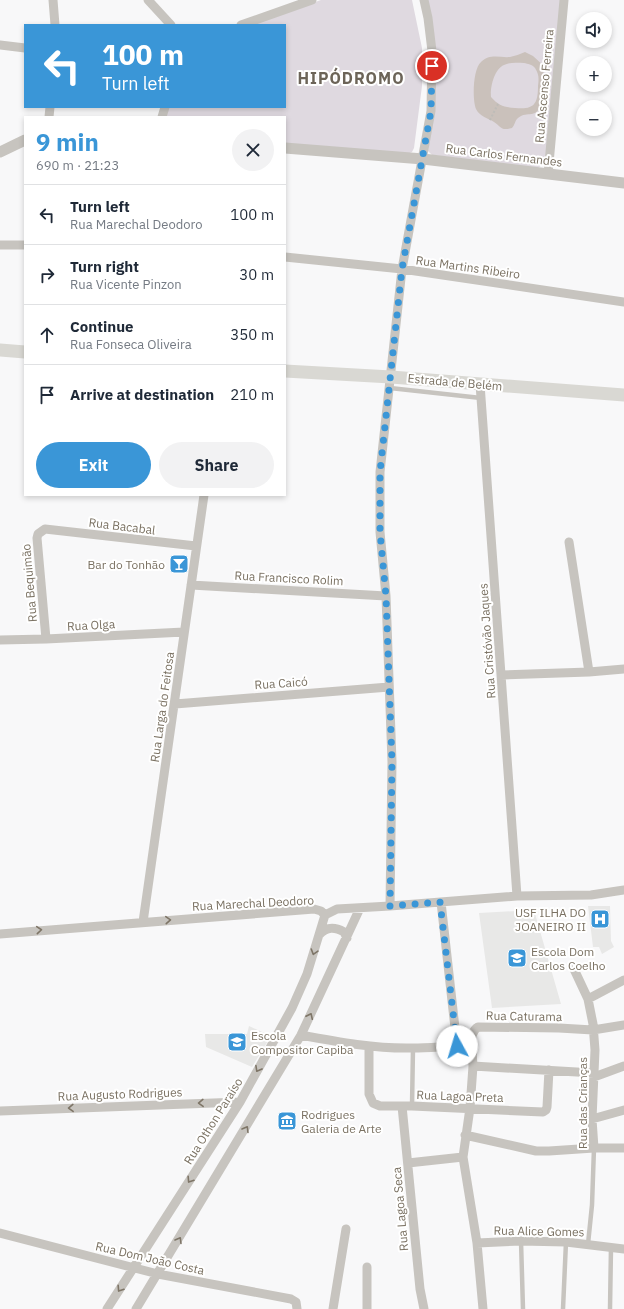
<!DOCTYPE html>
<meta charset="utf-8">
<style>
:root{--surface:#fff;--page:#f2f2f3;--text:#1f2937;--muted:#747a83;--line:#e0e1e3;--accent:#3a96d7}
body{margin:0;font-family:"IBM Plex Sans",sans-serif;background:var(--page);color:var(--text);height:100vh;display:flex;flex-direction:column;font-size:15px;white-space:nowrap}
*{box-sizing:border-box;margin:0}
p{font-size:13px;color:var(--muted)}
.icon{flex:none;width:22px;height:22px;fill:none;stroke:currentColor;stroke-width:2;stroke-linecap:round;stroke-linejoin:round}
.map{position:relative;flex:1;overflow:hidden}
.side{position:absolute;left:24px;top:116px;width:262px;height:380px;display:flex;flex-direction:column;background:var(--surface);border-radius:0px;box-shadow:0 2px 6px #0003}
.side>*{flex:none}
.guide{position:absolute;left:24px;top:24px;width:262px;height:84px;border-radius:0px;box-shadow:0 2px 6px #0003;background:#3a96d7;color:#fff;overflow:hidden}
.tools{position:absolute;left:576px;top:12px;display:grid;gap:8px}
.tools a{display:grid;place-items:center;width:36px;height:36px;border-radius:50%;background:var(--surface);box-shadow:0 2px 6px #0003;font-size:20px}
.pin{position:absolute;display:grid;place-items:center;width:34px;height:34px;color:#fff;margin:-17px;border:2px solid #fff;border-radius:50%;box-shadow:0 1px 4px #0007}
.me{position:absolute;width:44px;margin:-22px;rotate:354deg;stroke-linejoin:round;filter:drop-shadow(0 0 3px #0008)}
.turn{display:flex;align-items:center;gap:14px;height:84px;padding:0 12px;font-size:18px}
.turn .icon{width:52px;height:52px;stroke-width:2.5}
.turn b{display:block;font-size:28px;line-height:34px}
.round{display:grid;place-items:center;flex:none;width:42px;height:42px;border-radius:21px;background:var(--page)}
.summary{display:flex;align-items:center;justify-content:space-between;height:68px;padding:0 12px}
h1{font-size:24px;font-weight:800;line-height:30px;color:var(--accent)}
.action{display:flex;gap:8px;margin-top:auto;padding:8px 12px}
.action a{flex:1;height:46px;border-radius:24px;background:var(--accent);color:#fff;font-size:16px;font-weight:800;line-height:46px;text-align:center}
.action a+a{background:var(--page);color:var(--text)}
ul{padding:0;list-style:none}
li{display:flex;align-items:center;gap:12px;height:60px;padding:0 12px;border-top:1px solid var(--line)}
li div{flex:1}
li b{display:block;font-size:15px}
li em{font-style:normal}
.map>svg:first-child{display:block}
.built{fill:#e8e8e7}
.green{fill:#dfd9e0}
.water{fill:#cac1bb;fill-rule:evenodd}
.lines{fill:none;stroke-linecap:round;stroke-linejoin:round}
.path{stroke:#bebcb8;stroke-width:2;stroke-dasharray:2 2;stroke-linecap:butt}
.service{stroke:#c7c4bf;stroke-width:4.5}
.minor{stroke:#c7c4bf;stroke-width:9}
.tertiary{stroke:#c7c4bf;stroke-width:11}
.secondary{stroke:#d9d8d3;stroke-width:13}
.oneway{stroke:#7e7567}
.route{stroke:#3a96d7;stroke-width:7;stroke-dasharray:0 12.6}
.labels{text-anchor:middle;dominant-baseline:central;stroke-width:4;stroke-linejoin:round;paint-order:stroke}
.street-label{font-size:12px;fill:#7a7162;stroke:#fff}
.poi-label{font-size:12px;fill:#7a7162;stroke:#fff;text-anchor:start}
.district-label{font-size:16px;font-weight:bold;letter-spacing:1px;fill:#6c6458;stroke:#fff}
</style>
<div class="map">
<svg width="624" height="1309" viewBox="0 0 624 1309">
<rect width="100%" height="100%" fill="#f8f8f9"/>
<!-- built -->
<path class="built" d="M588 906H610L611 941 614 947 602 954 599 947H593Z
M534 910 561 1004 492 1008 479 913Z
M249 1026 271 1036 252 1067 206 1047 205 1034H247Z"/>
<!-- green -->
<path class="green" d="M321 0H412L422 48V86L414 148 412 152 407 154 285 144V117H165L168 107H285V25H249Z
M426 0H561L546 156C544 161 543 165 538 168L432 155 428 151 431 120Z"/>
<!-- water -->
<path class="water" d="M525 52 533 56 544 66 541 104C536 120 528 110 518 118 515 120 515 125 512 128 500 131 502 127 494 122 488 118 480 117 476 109 472 99 473 69 481 62 490 53 500 58 510 57 515 56 520 54 525 52ZM524 63C528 64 532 64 535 68 539 74 539 79 538 86 538 104 534 110 515 108 504 107 499 106 491 97 490 88 494 69 504 65 509 62 518 63 524 63Z"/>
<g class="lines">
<!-- path -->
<path class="path" d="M490 120 498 104"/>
<!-- service -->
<path class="service" d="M390 388 481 398
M412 1106 413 1048
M521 1241 523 1309
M588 1244 592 1205 594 1148
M563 1309 566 1242
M610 1309 611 1247"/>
<!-- minor -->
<path class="minor" d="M53 0 55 25
M148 0 171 25
M241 25 312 0
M0 45 25 48
M49 117 50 107
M162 117 165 107
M548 174 564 0
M0 245H25
M285 257 402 269 624 302
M480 384 517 896
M569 542 589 672
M191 585 386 596
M46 639 37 538 38 534 45 529 196 546
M0 640 46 639 184 632
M501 675 589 672 624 669
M175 704 389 687
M441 902 457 1046
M390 906 392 762 386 596 380 532V472L402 269 431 111 432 51 428 18 424 0
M325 915 337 909 390 906 517 896 591 895 624 890
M143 922 204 495
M0 934 314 909 321 911 325 915
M319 935C327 926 335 927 344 932L347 938
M573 967 588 999 593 1024 595 1050 592 1119 594 1148
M588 999 624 980
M301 1035C338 1042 376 1049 413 1048 431 1048 448 1046 466 1046L470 1048
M369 1046V1094L373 1103 380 1106H412L543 1112 546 1110 547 1107 549 1070
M470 1048 472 1051 473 1066 470 1108 463 1157 477 1243 483 1309
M470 1048C471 1041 471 1031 478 1027L559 1028 593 1030 624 1025
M473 1066 594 1073
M594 1077 624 1066
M402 1106 420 1289 424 1309
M0 1111 240 1102
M592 1119 624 1110
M465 1135 536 1151H549L594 1148H624
M408 1163 463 1157
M0 1233 158 1274 291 1299 296 1302 297 1309
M477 1243 521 1241 566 1242 624 1249
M367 1267V1309
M107 1309 240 1102 292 1008 307 974 325 915
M136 1309 301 1035 360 908
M333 1309 346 1229"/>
<!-- tertiary -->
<path class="tertiary" d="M285 148 423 159 624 183
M0 152 25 140"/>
<!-- secondary -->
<path class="secondary" d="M0 350 25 352
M285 371 391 377 624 395"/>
</g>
<!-- one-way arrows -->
<defs><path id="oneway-chevron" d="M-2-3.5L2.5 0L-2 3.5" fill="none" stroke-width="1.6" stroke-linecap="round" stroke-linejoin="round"/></defs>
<g class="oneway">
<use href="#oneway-chevron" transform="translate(168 920) rotate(-4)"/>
<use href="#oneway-chevron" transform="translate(39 930) rotate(-5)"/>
<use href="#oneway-chevron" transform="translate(314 952) rotate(107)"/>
<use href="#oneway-chevron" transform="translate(310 1016) rotate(-65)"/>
<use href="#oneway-chevron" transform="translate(258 1069) rotate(119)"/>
<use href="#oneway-chevron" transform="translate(201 1103) rotate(178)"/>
<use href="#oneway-chevron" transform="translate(71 1108) rotate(178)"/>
<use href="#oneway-chevron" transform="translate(246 1129) rotate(-59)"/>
<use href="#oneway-chevron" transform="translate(190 1180) rotate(123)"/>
<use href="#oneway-chevron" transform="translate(179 1240) rotate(-59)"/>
<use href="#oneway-chevron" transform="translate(120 1289) rotate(123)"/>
</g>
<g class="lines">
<!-- route -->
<path class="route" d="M432 66 431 111 402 269 380 472V532L386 596 392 762 390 906 440 902 457 1046"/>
</g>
<!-- icons -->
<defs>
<g id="bar-square" transform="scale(1)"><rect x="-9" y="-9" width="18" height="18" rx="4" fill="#3a96d7" stroke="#fff"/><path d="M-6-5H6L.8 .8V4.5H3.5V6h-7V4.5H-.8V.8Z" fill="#fff"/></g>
<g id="hospital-square" transform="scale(1)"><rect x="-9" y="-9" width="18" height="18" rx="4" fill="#3a96d7" stroke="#fff"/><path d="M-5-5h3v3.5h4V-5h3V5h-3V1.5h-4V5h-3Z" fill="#fff"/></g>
<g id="school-square" transform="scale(1)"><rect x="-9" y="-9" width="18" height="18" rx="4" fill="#3a96d7" stroke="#fff"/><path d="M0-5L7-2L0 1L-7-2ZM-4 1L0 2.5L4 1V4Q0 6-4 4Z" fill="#fff"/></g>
<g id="museum-square" transform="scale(1)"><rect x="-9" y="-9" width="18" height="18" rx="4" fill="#3a96d7" stroke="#fff"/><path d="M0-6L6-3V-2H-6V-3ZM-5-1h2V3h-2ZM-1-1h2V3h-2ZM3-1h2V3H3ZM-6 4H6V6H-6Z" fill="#fff"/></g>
</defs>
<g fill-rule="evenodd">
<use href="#bar-square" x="179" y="564"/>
<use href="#hospital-square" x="600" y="919"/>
<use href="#school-square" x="517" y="958"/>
<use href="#school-square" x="237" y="1042"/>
<use href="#museum-square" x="287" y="1121"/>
</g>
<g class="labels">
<!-- street labels -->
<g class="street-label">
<text transform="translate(544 86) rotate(-85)">Rua Ascenso Ferreira</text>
<text transform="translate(504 155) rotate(7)">Rua Carlos Fernandes</text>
<text transform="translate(468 267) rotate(8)">Rua Martins Ribeiro</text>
<text transform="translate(455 382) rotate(5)">Estrada de Belém</text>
<text transform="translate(122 526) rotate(7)">Rua Bacabal</text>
<text transform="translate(289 578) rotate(3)">Rua Francisco Rolim</text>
<text transform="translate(29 583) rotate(-95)">Rua Bequimão</text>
<text transform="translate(91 625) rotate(-3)">Rua Olga</text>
<text transform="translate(487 641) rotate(-94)">Rua Cristóvão Jaques</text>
<text transform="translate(281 683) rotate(-4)">Rua Caicó</text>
<text transform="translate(162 707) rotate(-82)">Rua Larga do Feitosa</text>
<text transform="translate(253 903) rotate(-3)">Rua Marechal Deodoro</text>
<text transform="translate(524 1016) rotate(1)">Rua Caturama</text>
<text transform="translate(120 1094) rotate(-2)">Rua Augusto Rodrigues</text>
<text transform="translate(460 1096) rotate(2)">Rua Lagoa Preta</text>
<text transform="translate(582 1103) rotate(-90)">Rua das Crianças</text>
<text transform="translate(213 1121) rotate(-58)">Rua Othon Paraíso</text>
<text transform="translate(400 1209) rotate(-95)">Rua Lagoa Seca</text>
<text transform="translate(539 1231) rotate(1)">Rua Alice Gomes</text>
<text transform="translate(150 1258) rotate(13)">Rua Dom João Costa</text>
</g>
<!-- poi labels -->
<g class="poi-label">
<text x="165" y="564" text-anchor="end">Bar do Tonhão</text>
<text x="586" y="912" text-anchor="end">USF ILHA DO<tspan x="586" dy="14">JOANEIRO II</tspan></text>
<text x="531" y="951">Escola Dom<tspan x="531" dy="14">Carlos Coelho</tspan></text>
<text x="251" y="1035">Escola<tspan x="251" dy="14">Compositor Capiba</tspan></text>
<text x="301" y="1114">Rodrigues<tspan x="301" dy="14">Galeria de Arte</tspan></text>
</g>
<!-- district labels -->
<g class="district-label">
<text x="351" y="78">HIPÓDROMO</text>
</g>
</g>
</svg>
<div class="tools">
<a><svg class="icon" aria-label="sound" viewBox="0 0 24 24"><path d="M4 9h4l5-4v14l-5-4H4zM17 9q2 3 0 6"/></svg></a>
<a>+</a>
<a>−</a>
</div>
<div class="pin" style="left:432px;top:66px;background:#d93025"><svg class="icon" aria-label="arrive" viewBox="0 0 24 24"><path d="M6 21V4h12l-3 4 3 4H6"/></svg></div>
<svg class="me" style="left:457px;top:1046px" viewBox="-20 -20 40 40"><circle r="19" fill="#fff"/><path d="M0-13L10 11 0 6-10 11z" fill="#3a96d7"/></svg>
<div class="guide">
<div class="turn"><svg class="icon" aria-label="left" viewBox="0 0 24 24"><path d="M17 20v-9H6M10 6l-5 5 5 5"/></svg><div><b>100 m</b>Turn left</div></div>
</div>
<section class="side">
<div class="summary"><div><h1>9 min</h1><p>690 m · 21:23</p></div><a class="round"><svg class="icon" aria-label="close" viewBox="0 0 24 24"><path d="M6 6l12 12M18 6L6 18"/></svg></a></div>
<ul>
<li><svg class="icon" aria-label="left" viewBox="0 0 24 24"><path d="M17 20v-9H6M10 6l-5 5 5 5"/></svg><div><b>Turn left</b><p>Rua Marechal Deodoro</p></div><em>100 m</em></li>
<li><svg class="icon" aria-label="right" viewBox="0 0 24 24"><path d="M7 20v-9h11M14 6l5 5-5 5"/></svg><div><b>Turn right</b><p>Rua Vicente Pinzon</p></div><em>30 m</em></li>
<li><svg class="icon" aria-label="ahead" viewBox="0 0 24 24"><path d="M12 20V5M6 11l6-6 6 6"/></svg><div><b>Continue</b><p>Rua Fonseca Oliveira</p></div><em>350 m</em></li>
<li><svg class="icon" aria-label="arrive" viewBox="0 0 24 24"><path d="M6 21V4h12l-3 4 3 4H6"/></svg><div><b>Arrive at destination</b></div><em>210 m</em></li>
</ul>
<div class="action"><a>Exit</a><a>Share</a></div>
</section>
</div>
